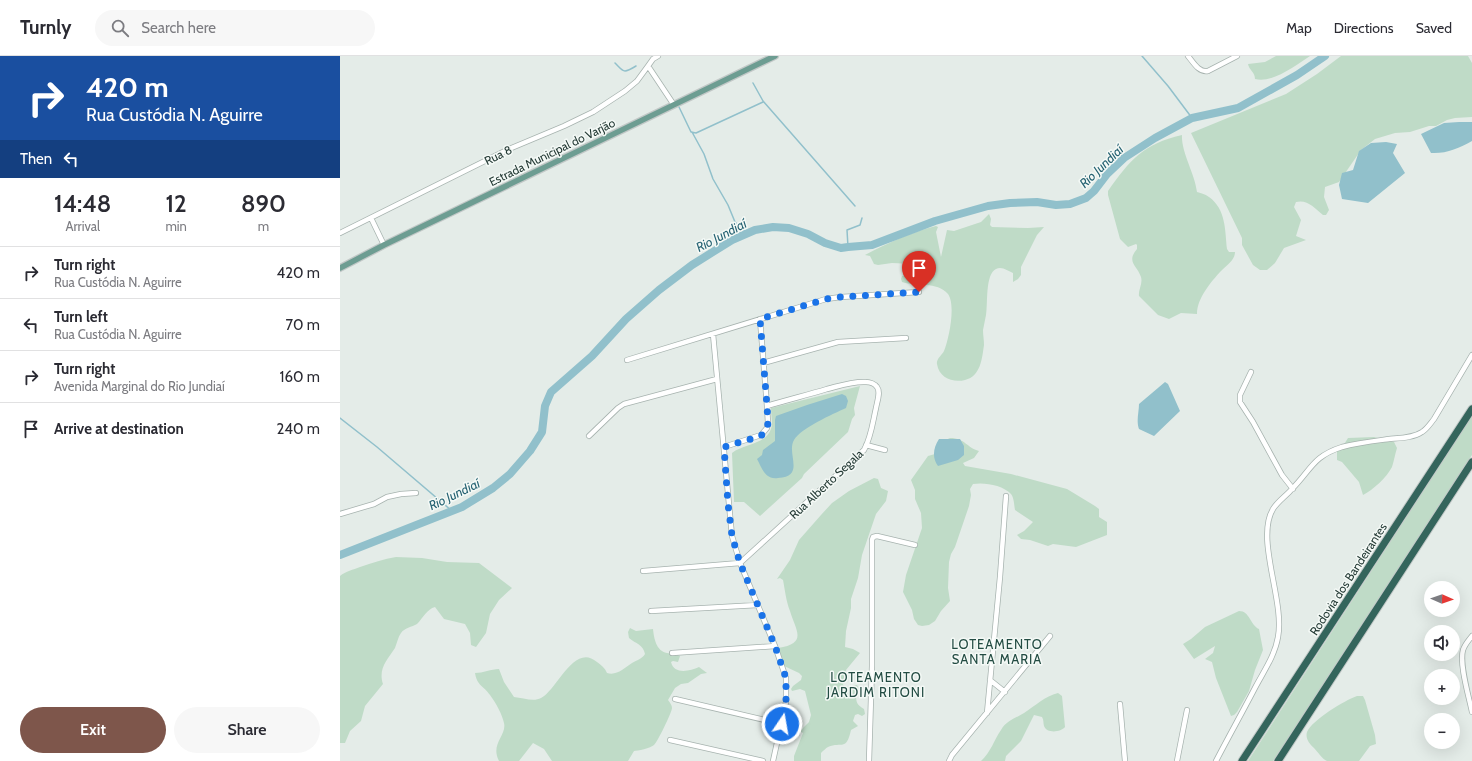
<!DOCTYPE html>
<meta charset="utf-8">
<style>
:root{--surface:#fff;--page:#f7f7f7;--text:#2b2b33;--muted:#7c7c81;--line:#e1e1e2;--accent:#7e564b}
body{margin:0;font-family:Cabin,sans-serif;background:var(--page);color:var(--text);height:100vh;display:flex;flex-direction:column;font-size:15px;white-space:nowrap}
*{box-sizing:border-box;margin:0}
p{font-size:13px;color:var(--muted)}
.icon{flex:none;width:22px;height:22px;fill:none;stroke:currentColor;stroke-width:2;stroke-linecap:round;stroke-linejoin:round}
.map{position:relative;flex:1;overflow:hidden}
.drawer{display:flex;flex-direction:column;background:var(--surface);width:340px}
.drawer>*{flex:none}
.guide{background:#1a4fa0;color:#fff;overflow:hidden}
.needle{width:26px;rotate:92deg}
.tools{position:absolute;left:1084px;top:525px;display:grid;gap:8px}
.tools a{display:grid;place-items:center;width:36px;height:36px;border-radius:50%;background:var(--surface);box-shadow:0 4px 16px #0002;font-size:20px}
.pin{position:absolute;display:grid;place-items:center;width:34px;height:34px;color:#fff;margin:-41px -17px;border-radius:50% 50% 50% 0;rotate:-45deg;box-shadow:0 0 4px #0007}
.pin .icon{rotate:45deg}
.me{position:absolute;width:44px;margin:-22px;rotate:12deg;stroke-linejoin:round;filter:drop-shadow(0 0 3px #0008)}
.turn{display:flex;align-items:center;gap:14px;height:84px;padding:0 20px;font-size:18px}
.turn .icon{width:52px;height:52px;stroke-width:2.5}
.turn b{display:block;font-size:28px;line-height:34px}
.then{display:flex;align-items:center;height:38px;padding:0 20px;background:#0003;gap:8px;font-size:15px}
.eta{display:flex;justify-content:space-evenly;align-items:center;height:68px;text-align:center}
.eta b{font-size:24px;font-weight:600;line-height:28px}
.primary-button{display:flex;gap:8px;margin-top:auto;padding:8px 20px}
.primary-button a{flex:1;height:46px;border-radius:24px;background:var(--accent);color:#fff;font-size:16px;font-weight:600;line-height:46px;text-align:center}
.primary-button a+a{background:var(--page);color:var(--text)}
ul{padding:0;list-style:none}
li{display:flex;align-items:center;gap:12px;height:52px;padding:0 20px;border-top:1px solid var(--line)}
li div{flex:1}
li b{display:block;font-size:15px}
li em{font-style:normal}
header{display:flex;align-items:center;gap:24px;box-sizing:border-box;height:56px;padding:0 20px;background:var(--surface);border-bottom:1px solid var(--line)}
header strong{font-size:19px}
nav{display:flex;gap:22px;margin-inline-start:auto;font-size:14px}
.search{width:280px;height:36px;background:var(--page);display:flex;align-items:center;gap:10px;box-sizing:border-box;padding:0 14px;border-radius:22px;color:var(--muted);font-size:15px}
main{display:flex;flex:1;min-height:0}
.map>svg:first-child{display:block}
.green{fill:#bfdbc7}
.water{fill:#91c0cb}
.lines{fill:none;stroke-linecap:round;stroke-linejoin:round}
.stream{stroke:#91c0cb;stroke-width:1.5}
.river{stroke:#91c0cb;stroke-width:8}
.minor-casing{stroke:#a7b3af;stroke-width:6}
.major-casing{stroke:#c2c8c7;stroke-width:8}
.highway-casing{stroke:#c2c8c7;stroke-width:9}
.minor{stroke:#fff;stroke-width:4.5}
.major{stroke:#6d9d92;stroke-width:5.5}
.highway{stroke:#34655c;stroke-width:7}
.route{stroke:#1a73e8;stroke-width:7;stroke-dasharray:0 12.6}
.labels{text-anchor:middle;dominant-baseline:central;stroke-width:3;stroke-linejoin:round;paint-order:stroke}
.street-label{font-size:12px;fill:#253b36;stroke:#f4f9f6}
.water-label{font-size:13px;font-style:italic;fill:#256272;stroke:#f4f9f6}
.neighbourhood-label{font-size:13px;letter-spacing:1px;fill:#234c43;stroke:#f4f9f6}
</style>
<header>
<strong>Turnly</strong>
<div class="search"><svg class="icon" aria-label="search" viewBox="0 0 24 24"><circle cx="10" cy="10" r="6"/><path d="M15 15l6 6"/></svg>Search here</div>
<nav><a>Map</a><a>Directions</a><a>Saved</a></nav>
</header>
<main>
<section class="drawer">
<div class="guide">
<div class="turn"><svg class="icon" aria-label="right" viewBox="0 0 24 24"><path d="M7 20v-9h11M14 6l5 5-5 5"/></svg><div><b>420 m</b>Rua Custódia N. Aguirre</div></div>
<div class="then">Then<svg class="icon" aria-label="left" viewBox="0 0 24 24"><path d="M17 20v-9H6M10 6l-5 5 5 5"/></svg></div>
</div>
<div class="eta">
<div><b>14:48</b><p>Arrival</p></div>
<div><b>12</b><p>min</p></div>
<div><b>890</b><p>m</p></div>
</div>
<ul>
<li><svg class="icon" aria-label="right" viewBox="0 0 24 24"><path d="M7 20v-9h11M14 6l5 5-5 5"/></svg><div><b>Turn right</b><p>Rua Custódia N. Aguirre</p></div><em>420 m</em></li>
<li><svg class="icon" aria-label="left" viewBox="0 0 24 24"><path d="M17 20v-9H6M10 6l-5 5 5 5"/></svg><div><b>Turn left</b><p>Rua Custódia N. Aguirre</p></div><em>70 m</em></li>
<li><svg class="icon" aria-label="right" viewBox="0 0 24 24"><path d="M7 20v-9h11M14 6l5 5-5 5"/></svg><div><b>Turn right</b><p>Avenida Marginal do Rio Jundiaí</p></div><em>160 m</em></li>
<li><svg class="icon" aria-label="arrive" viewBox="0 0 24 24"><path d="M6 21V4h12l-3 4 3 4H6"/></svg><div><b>Arrive at destination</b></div><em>240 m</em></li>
</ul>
<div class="primary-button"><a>Exit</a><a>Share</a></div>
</section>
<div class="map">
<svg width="1132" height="705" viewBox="0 0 1132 705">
<rect width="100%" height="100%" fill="#e4ece8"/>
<!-- green -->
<path class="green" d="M936 0H970C956 9 932 28 915 23 915 16 909 14 908 8L925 6Z
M1001 0H1128L1132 7V61L1115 62 1107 64 1096 70H1089L1070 76 1055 77 1035 83 1021 94 999 126 985 131 984 141 989 154 986 159H983C975 152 967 143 956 146L954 151 961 164 956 180 966 184 944 192 935 207 927 214H920L913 209 902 189V182L851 77 946 38 977 18Z
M842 79C841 96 855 118 857 136 860 137 865 138 869 141 886 153 885 174 887 193L889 196H895C895 204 887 209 881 215 871 226 857 242 857 258L841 257 829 263 818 259 799 240C798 234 803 228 801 221 797 209 786 206 797 193V189L796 188 788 191 780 183 768 139V135C790 104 803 88 842 79Z
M649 158 651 163 650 169 652 171 688 172 704 171 697 179 681 211V219L678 223 673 226V217C668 215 662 210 656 213 645 218 648 248 646 259 645 264 644 269 643 274 643 279 644 284 644 289 642 302 641 320 625 324 613 327 599 322 597 308 596 303 602 299 604 295 609 283 616 249 608 238 597 225 576 231 562 226L561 223 562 220 577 215 573 208 552 207 538 209 534 208 530 200 525 199C548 187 571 176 596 170L598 171 596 176 601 201 607 174 614 175 641 166Z
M520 330 514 352 515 359 512 363 508 376 464 418 462 422 420 460 404 446H394L392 397C405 387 430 389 432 368 432 363 431 357 431 352Z
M1132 360V399L933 705H908Z
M1034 381 1054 386 1057 392C1055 398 1054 405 1052 411 1047 421 1033 434 1023 439L1019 426 1002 406 997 404V395L1003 390 1008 382Z
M610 382C625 382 627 392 639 395L634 402 623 407 625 410 671 418 727 433 755 450 759 453V461L767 466V479L736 491 713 488 708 490 690 484 681 483 677 479 684 475 693 466 675 454C674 448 674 442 671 438 663 429 644 426 633 428L630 433 631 439 629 450 615 491 611 498 609 506 608 532 610 545 601 555 595 565 589 569 582 570 578 569 574 563 572 554 563 536 566 519 582 472 581 457 575 443V434L571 424 588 400 595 398 599 387Z
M534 422 538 423 541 432 548 435 546 445 536 458 522 499 518 522 511 543V552L506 575 505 591 513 593 520 597 506 614 503 629 507 631 517 629 519 634 516 639C516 646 517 649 524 653L525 658 522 660 518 658 515 659 513 665 518 670 511 674C506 696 502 685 488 691 486 692 483 695 481 697V705H454V700L463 677 461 676V674L469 666 471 659 465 635 460 633 452 635 451 633 453 630 461 624 462 620 459 617 442 609 438 592C468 587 456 575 450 555 446 545 445 534 443 524L440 522 437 523 450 504 459 484 481 459 492 447 509 435Z
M56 501 82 502 107 506 139 507 172 532 159 544 150 558 146 577 136 591 131 589 130 577 125 568 104 563 95 551C87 553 83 562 77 568 72 571 64 572 61 577 58 581 57 587 55 592 47 604 38 613 43 628L25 650 21 665 10 675 5 687H0V520C6 515 13 514 20 511 32 507 44 503 56 501Z
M899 555C910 555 910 569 919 573L923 594 915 614 909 635 897 656 894 659 891 660 876 622 872 606 865 603 873 597 875 590 854 603 843 588 851 583 865 571Z
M290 572 296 575 313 573C314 582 316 595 327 597 332 598 336 598 340 600L338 606 333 605 331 606C334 619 350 615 359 611L367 617 361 618 348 627 341 628 335 632 328 644C330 647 332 649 332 652 332 656 317 687 314 689 311 692 297 695 294 695L288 705H212L204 693 193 687 179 705H159C150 688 167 679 164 667 162 658 156 647 150 639 144 630 137 630 135 617 143 617 151 613 159 613L164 626 174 641C183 642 194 646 201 642 217 634 234 586 257 606 261 609 265 612 267 617 277 620 284 612 292 607 297 604 302 603 305 598 303 588 296 588 289 582L288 576Z
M718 637 722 640 725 671C721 676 707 678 704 670 703 667 704 664 702 661L694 659 681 685 666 700 665 705H641C651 696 654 684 661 674 666 665 676 662 684 657 695 650 705 640 718 637Z
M1017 640H1023L1025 644 1035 679 1036 688 1030 690 1019 705C1010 705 995 705 987 705 982 703 978 696 974 692 970 688 965 683 967 676 972 664 1005 644 1017 640Z"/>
<!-- water -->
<path class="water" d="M1119 66H1132V85C1119 92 1106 98 1091 97L1081 78 1104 67Z
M1046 86 1057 88 1053 97 1065 117 1028 147 1002 143 999 129 1002 117 1013 114 1019 95 1031 87Z
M825 326 828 328 840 355 814 380 799 373C796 365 799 356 799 348Z
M502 338 506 340 508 345 506 352C493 358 461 372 454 384 446 398 466 420 438 422 425 424 422 412 417 403L422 399 423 394 435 385V364L436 360 467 349Z
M599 383H620L624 390V399L618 404 598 410C592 402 593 392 599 383Z"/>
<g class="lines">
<!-- stream -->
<path class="stream" d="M802 0 828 30 852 62
M275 7C284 16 283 18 296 10
M413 27 423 45 515 150
M339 51 351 76 356 77 423 46
M352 76 364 98 373 123 388 149 395 166 407 177
M508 191 507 174 520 169 522 162
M0 362 37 391 112 455"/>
<!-- river -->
<path class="river" d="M0 499 122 451 153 432 170 418 190 395 202 376 205 350 211 336 252 300 286 263 319 234 352 209 392 184 415 174 433 171 449 172 468 178 485 187 501 192 508 191 532 189 595 165 648 150 670 147 697 146 716 149 730 148 746 142 754 135 767 118 784 102 815 82 852 62 898 52 957 19 985 0"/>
<!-- minor casing -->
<g class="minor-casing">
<path id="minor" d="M318 0 313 3 308 10 334 49
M848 0C853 6 859 17 868 15L897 0
M31 162 44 189
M0 177 169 93 224 70 253 56 285 35 297 25 308 10
M373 278 392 480 400 507 435 590 446 622V646L433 705
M287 304 486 243 501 241 579 236
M423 307 498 286 566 282
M911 316 900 339V346L913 366 942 419 953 433
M249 380 278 352 284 348 377 323
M526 389 545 394
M384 391 421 379 427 372 428 367 427 350 420 263
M0 458 34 448 47 441 61 438 76 437
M303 515 400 507 524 394C531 382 533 365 536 352 537 346 541 336 537 331 535 328 530 326 526 326 513 325 499 330 487 333 467 339 447 344 427 350
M311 555 418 549
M1132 580C1129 584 1125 588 1123 594 1119 608 1129 641 1132 656
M332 597 435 590
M650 624 665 636
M335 643 442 668
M780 648 785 705
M647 657 660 521 666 440
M330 684 423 705
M529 705 532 610V484L533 481 537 480 575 489
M609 705 612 699 710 580
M837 705 847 654
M876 705C889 680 903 655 916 630 924 615 935 599 938 581 945 545 915 483 933 453 938 445 946 440 952 433 971 414 973 400 1002 391 1017 387 1034 385 1049 383 1060 382 1073 382 1082 376 1087 373 1090 368 1094 363L1132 299"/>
</g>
<!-- major casing -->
<g class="major-casing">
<path id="major" d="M0 212 44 189 435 0"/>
</g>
<!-- highway casing -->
<g class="highway-casing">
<path id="highway" d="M902 705 1132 353
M938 705 1132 406"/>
</g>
<!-- minor -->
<use href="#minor" class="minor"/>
<!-- major -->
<use href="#major" class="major"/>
<!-- highway -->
<use href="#highway" class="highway"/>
</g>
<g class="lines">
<!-- route -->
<path class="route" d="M442 668 446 646V622L435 590 400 507 392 480 388 448 384 391 421 380 427 372 428 367 427 350 420 263 486 243 501 241 579 236"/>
</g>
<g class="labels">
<!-- street labels -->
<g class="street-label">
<text transform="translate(212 96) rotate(-26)">Estrada Municipal do Varjão</text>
<text transform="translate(158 99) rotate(-26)">Rua 8</text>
<text transform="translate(486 428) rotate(-43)">Rua Alberto Segala</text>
<text transform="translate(1008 523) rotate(-57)">Rodovia dos Bandeirantes</text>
</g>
<!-- water labels -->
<g class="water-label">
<text transform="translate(761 110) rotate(-44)">Rio Jundiaí</text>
<text transform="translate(381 179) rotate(-28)">Rio Jundiaí</text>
<text transform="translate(114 438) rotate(-26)">Rio Jundiaí</text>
</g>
<!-- neighbourhood labels -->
<g class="neighbourhood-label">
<text x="657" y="588">LOTEAMENTO<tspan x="657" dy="15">SANTA MARIA</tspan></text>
<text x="536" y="621">LOTEAMENTO<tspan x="536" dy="15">JARDIM RITONI</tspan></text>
</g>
</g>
</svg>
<div class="tools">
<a><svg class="needle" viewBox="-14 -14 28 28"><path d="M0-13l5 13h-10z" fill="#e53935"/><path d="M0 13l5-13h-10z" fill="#7c7c81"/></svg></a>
<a><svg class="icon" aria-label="sound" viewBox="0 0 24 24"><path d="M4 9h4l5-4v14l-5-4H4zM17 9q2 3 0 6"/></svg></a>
<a>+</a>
<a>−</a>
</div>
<div class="pin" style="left:579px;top:236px;background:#d93025"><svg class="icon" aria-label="arrive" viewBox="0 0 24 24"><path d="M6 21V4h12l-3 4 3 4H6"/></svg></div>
<svg class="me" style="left:442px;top:668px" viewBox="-20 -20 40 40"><circle r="17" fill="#1a73e8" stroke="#fff" stroke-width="3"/><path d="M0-11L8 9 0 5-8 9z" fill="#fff"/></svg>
</div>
</main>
